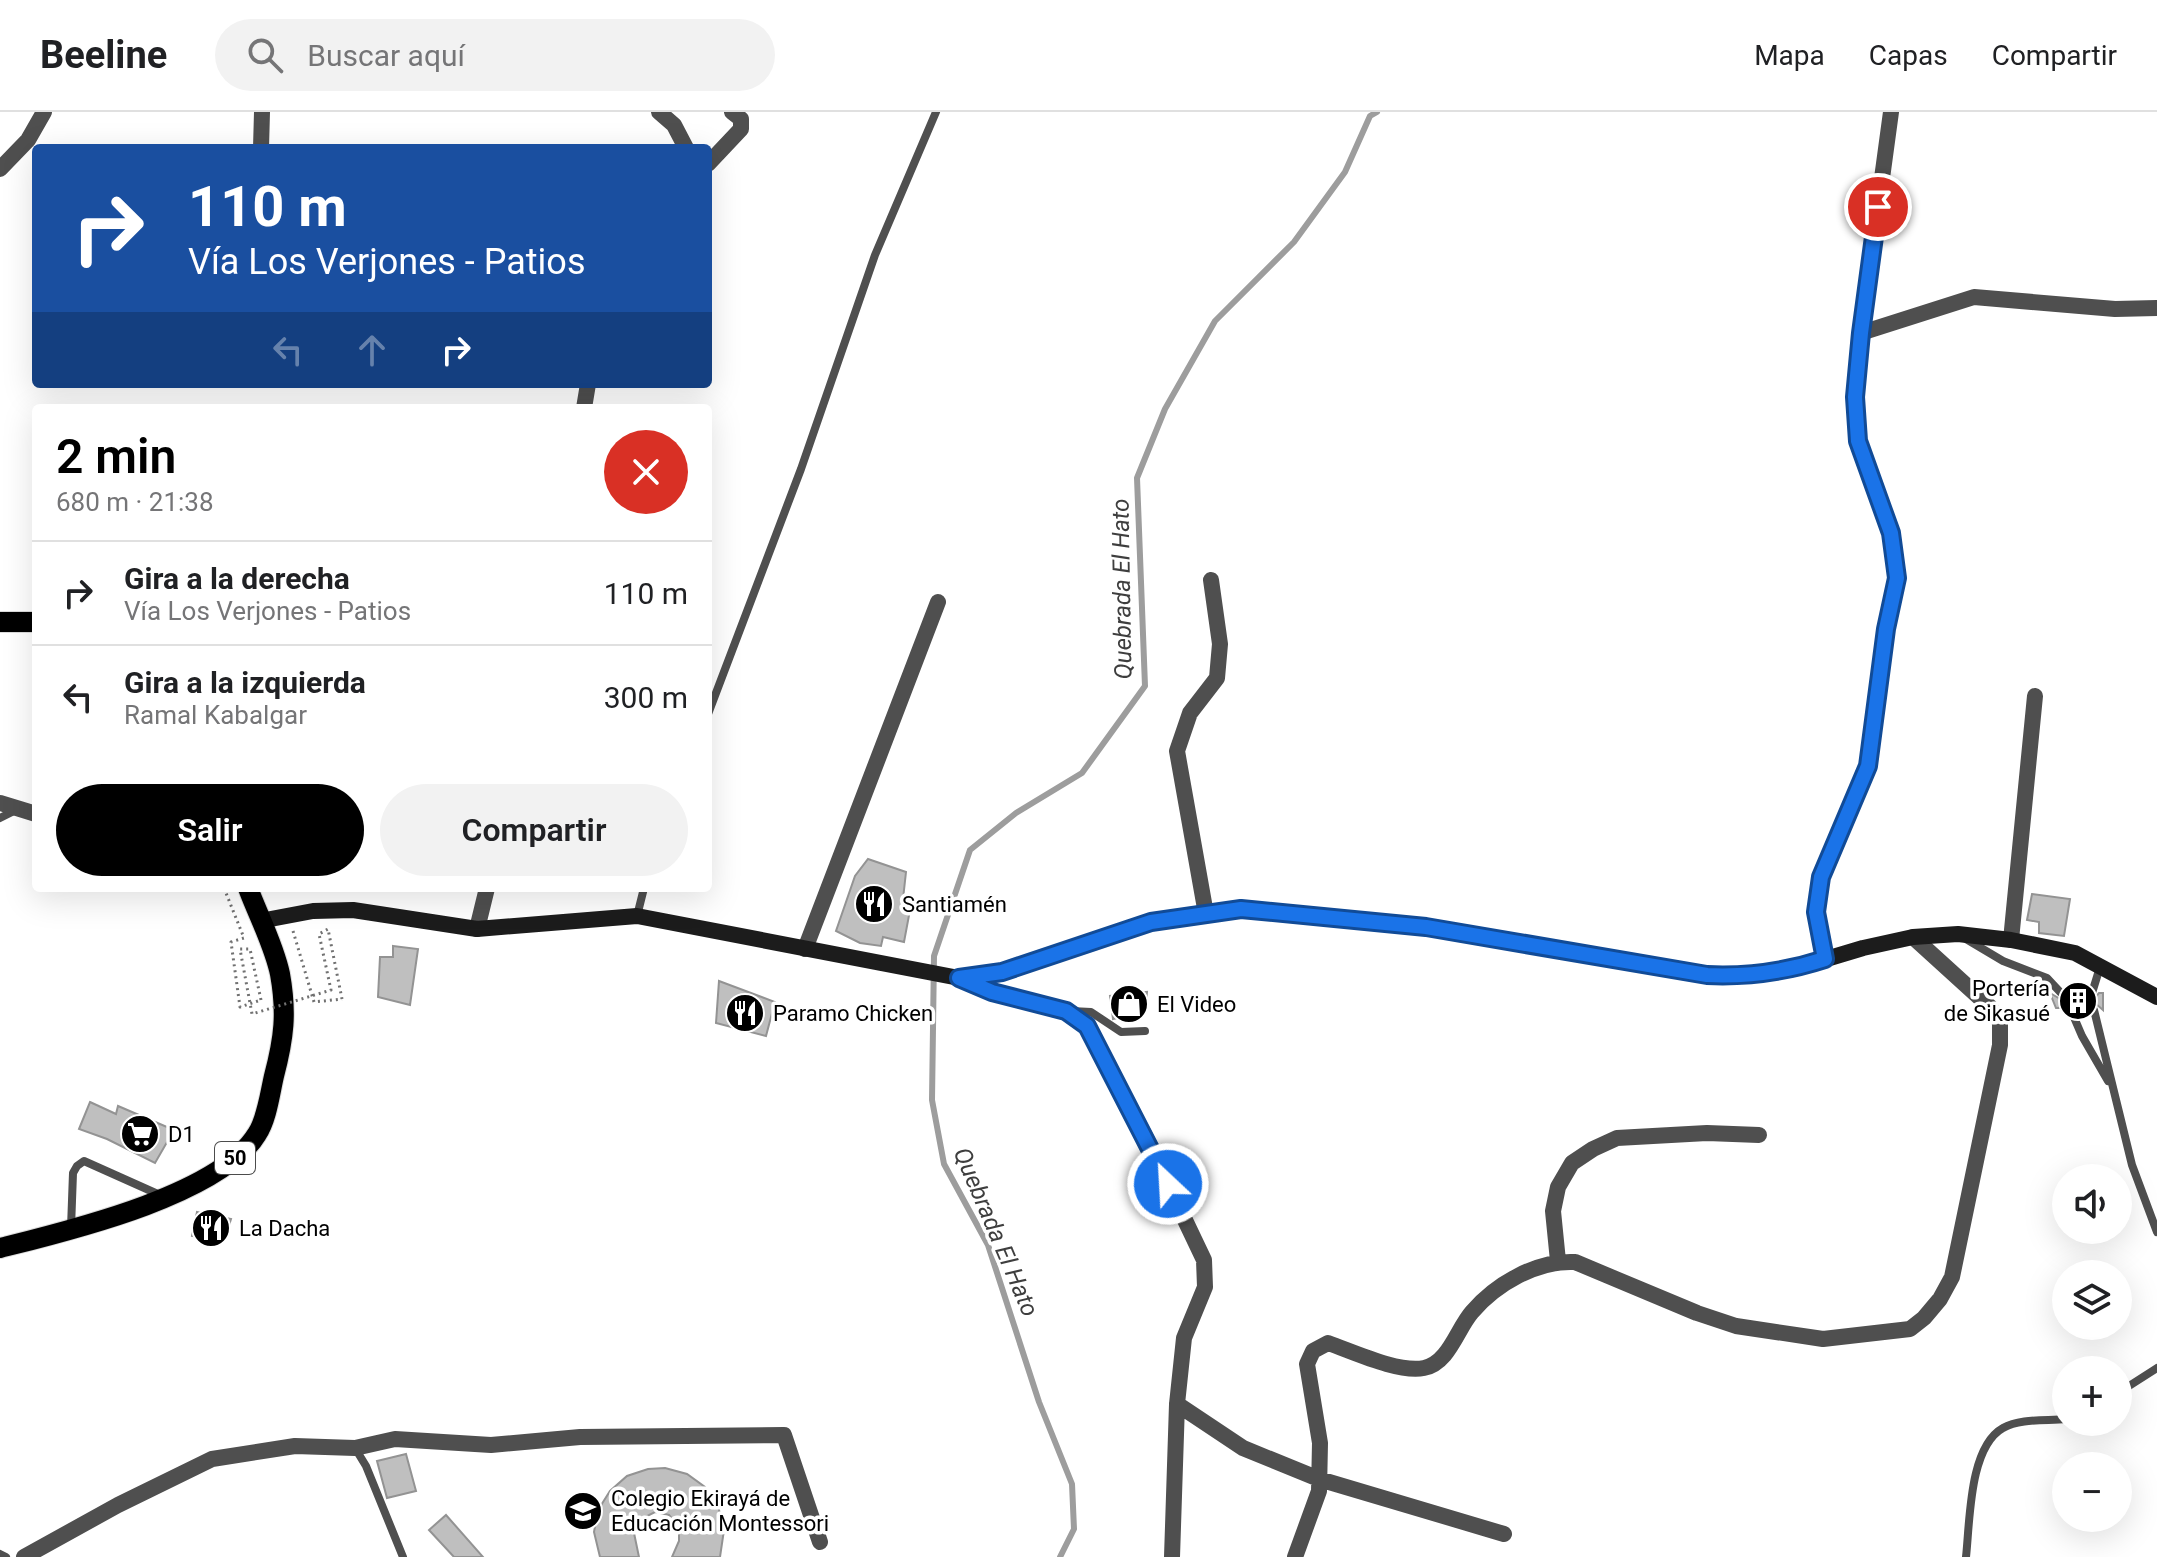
<!DOCTYPE html>
<html lang="es">
<meta charset="utf-8">
<style>
:root{--surface:#fff;--page:#f2f2f2;--text:#202124;--muted:#757577;--line:#e0e0e0;--accent:#000}
body{margin:0;font-family:Roboto,sans-serif;background:var(--page);color:var(--text);height:100vh;display:flex;flex-direction:column;font-size:30px;white-space:nowrap}
*{box-sizing:border-box;margin:0}
p{font-size:26px;color:var(--muted)}
.icon{flex:none;width:44px;height:44px;fill:none;stroke:currentColor;stroke-width:2;stroke-linecap:round;stroke-linejoin:round}
.map{position:relative;flex:1;overflow:hidden}
.side{position:absolute;left:32px;top:292px;width:680px;height:488px;display:flex;flex-direction:column;background:var(--surface);border-radius:8px;box-shadow:0 8px 32px #0002}
.side>*{flex:none}
.top-card{position:absolute;left:32px;top:32px;width:680px;height:244px;border-radius:8px;box-shadow:0 8px 32px #0002;background:#1a4fa0;color:#fff;overflow:hidden}
.tools{position:absolute;left:2052px;top:1052px;display:grid;gap:16px}
.tools a{display:grid;place-items:center;width:80px;height:80px;border-radius:50%;background:var(--surface);box-shadow:0 8px 32px #0002;font-size:40px}
.pin{position:absolute;display:grid;place-items:center;width:68px;height:68px;color:#fff;margin:-34px;border:4px solid #fff;border-radius:50%;box-shadow:0 2px 8px #0007}
.me{position:absolute;width:88px;margin:-44px;rotate:335deg;stroke-linejoin:round;filter:drop-shadow(0 0 6px #0008)}
.turn{display:flex;align-items:center;gap:28px;height:168px;padding:0 24px;font-size:36px}
.turn .icon{width:104px;height:104px;stroke-width:2.5}
.turn b{display:block;font-size:56px;line-height:68px}
.lanes{display:flex;align-items:center;height:76px;padding:0 24px;background:#0003;justify-content:center;gap:40px;direction:ltr}
.lanes .off{opacity:.35}
.round{display:grid;place-items:center;flex:none;width:84px;height:84px;border-radius:42px;background:var(--page)}
.overview{display:flex;align-items:center;justify-content:space-between;height:136px;padding:0 24px}
h1{font-size:48px;font-weight:600;line-height:60px;color:var(--accent)}
.action{display:flex;gap:16px;margin-top:auto;padding:16px 24px}
.action a{flex:1;height:92px;border-radius:48px;background:var(--accent);color:#fff;font-size:32px;font-weight:600;line-height:92px;text-align:center}
.action a+a{background:var(--page);color:var(--text)}
ul{padding:0;list-style:none}
li{display:flex;align-items:center;gap:24px;height:104px;padding:0 24px;border-top:2px solid var(--line)}
li div{flex:1}
li b{display:block;font-size:30px}
li em{font-style:normal}
header{display:flex;align-items:center;gap:48px;box-sizing:border-box;height:112px;padding:0 40px;background:var(--surface);border-bottom:2px solid var(--line)}
header strong{font-size:38px}
nav{display:flex;gap:44px;margin-inline-start:auto;font-size:28px}
.search{width:560px;height:72px;background:var(--page);display:flex;align-items:center;gap:20px;box-sizing:border-box;padding:0 28px;border-radius:44px;color:var(--muted);font-size:30px}
.map>svg:first-child{display:block}
.lines{fill:none;stroke-linecap:round;stroke-linejoin:round}
.stream{stroke:#9d9d9d;stroke-width:6}
.building{fill:#bfbfbf;stroke:#939393;stroke-width:2}
.primary-casing{stroke:#dbdbdb;stroke-width:22}
.path{stroke:#717171;stroke-width:3;stroke-dasharray:2 4;stroke-linecap:butt}
.lane{stroke:#4f4f4f;stroke-width:8}
.street{stroke:#4f4f4f;stroke-width:16}
.secondary{stroke:#1c1c1c;stroke-width:16}
.primary{stroke:#000;stroke-width:20}
.path-bridge{stroke:#717171;stroke-width:3;stroke-dasharray:2 4;stroke-linecap:butt}
.route-casing{stroke:#114b97;stroke-width:20}
.route{stroke:#1a73e8;stroke-width:14}
.labels{text-anchor:middle;dominant-baseline:central;stroke-width:7;stroke-linejoin:round;paint-order:stroke}
.shield{fill:#fff;stroke:#4c4c4c;stroke-width:2}
.shield-label{font-size:20px;font-weight:bold;fill:#000}
.poi-label{font-size:22px;fill:#000;stroke:#fff;text-anchor:start}
.water-label{font-size:24px;font-style:italic;fill:#3e3e3e;stroke:#fff}
</style>
<header>
<strong>Beeline</strong>
<div class="search"><svg class="icon" aria-label="search" viewBox="0 0 24 24"><circle cx="10" cy="10" r="6"/><path d="M15 15l6 6"/></svg>Buscar aquí</div>
<nav><a>Mapa</a><a>Capas</a><a>Compartir</a></nav>
</header>
<div class="map">
<svg width="2157" height="1445" viewBox="0 0 2157 1445">
<rect width="100%" height="100%" fill="#fff"/>
<g class="lines">
<!-- stream -->
<path class="stream" d="M1060 1445 1074 1417 1072 1372 1039 1290 988 1133 944 1052 932 988 934 844 970 738 1016 701 1082 661 1145 574 1137 366 1165 297 1215 209 1294 130 1345 60 1370 4 1377 0"/>
</g>
<!-- building -->
<path class="building" d="M868 747 906 760 902 796 910 798 904 830 883 825 881 834 860 831 836 819 855 764Z
M2032 782 2070 787 2064 824 2039 821V810L2027 808Z
M393 834 418 837 410 893 378 885 380 845H393Z
M719 869 775 890 766 924 716 911Z
M1147 880 1145 900 1113 907 1110 884Z
M2050 881 2062 888 2068 881H2085L2087 886 2093 888 2099 881H2103V898L2095 891 2090 892 2087 897H2078L2070 889 2065 891 2063 896H2056Z
M90 990 116 1002 118 994 174 1018 155 1051 107 1027 79 1017Z
M197 1100 231 1107 224 1129 192 1124Z
M406 1342 416 1379 387 1386 377 1349Z
M665 1356 687 1362 705 1375 718 1394 724 1418 720 1445H672L679 1429V1415L669 1403 655 1400 641 1407 636 1414 634 1421 639 1445H600L594 1420 598 1398 610 1379 627 1364 648 1357Z
M446 1403 483 1445H454L429 1418Z"/>
<g class="lines">
<!-- primary casing -->
<g class="primary-casing">
<path id="primary" d="M0 510H36
M0 1136C68 1119 220 1083 257 1022 267 1007 270 981 274 964 284 926 287 901 280 862 274 833 258 803 248 776"/>
</g>
<!-- path -->
<path class="path" d="M224 776 244 826 231 830 240 895 261 888
M293 819 314 890 342 887"/>
<!-- lane -->
<path class="lane" d="M708 602 801 357 875 143 936 0
M0 706 18 697
M637 804 644 776
M1966 827 2003 849 2047 866 2061 881
M2092 881 2100 855
M2070 896 2082 924 2108 969
M2094 898 2132 1053 2157 1120
M1071 899 1091 900 1121 920 1145 919
M71 1116 73 1061 77 1054 84 1049 160 1083
M2118 1281 2157 1256
M355 1336 366 1354 403 1445
M0 1442 6 1445
M1966 1445C1970 1409 1969 1335 2003 1316 2020 1306 2047 1309 2066 1307"/>
<!-- street -->
<path class="street" d="M659 0 674 13 686 36
M261 36 262 0
M708 52 741 17V7L732 0
M0 57 28 28 44 0
M1861 221 1974 185 2115 197 2157 196
M584 296 588 272
M0 691 36 702
M1206 802 1177 639 1190 601 1217 566 1220 532 1211 468
M477 817 487 776
M2011 828 2035 584
M805 837 938 490
M1825 847 1816 800 1821 765 1868 654 1886 517 1897 466 1891 421 1858 329 1855 285 1861 221 1891 0
M959 866 992 880 1066 899 1087 914 1144 1022 1204 1148 1205 1175 1184 1226 1177 1292 1172 1445
M1558 1149 1553 1099 1558 1075 1572 1051 1593 1037 1617 1026 1707 1021 1759 1023
M1177 1292 1243 1336 1319 1367 1504 1422
M24 1445 118 1393 212 1347 295 1334 355 1336 395 1327 491 1333 580 1325 784 1323 820 1430
M1295 1445 1319 1379 1320 1331 1307 1252 1313 1239 1328 1231C1354 1240 1398 1261 1424 1256 1449 1251 1457 1217 1472 1200 1496 1172 1537 1148 1575 1150L1697 1201 1736 1214 1823 1227 1910 1217 1924 1206 1940 1187 1952 1165 2000 933V910L1990 895 1913 825"/>
<!-- secondary -->
<path class="secondary" d="M260 809 313 799 353 798 477 817 637 804 959 866 1002 860 1151 810 1241 797 1426 815 1707 863 1744 864 1793 857 1863 836 1913 825 1958 822 2011 828 2075 841 2157 885"/>
<!-- primary -->
<use href="#primary" class="primary"/>
<!-- path-bridge -->
<path class="path-bridge" d="M261 888 250 837H240L252 902 331 878 319 822 328 817 342 887"/>
</g>
<g class="lines">
<!-- route casing -->
<g class="route-casing">
<path id="route" d="M1168 1072 1087 914 1066 899 992 880 959 866 1002 860 1151 810 1241 797 1426 815 1707 863C1749 865 1785 860 1825 847L1816 800 1821 765 1868 654 1886 517 1897 466 1891 421 1858 329 1855 285 1861 221 1878 95"/>
</g>
<!-- route -->
<use href="#route" class="route"/>
</g>
<!-- icons -->
<defs>
<g id="restaurant-disc" transform="scale(2)"><circle r="9.5" fill="#000" stroke="#fff"/><path d="M-5-6h1v4h1v-4h1v4h1v-4h1v5L-1.5 .5V6h-2V.5L-5-1ZM5-6V6H3V1.5H1.5Q1.5-4 5-6Z" fill="#fff"/></g>
<g id="building-disc" transform="scale(2)"><circle r="9.5" fill="#000" stroke="#fff"/><path d="M-4-6H4V6H1V3H-1V6H-4ZM-2.5-4.3h1.7v1.8h-1.7ZM.8-4.3h1.7v1.8H.8ZM-2.5-1h1.7V.8h-1.7ZM.8-1h1.7V.8H.8Z" fill="#fff"/></g>
<g id="shop-disc" transform="scale(2)"><circle r="9.5" fill="#000" stroke="#fff"/><path d="M-5-2.5h2.3a2.7 3.5 0 0 1 5.4 0H5L5.5 6h-11ZM-1.5-2.5h3a1.5 2.3 0 0 0-3 0Z" fill="#fff"/></g>
<g id="supermarket-disc" transform="scale(2)"><circle r="9.5" fill="#000" stroke="#fff"/><path d="M-6-5.5h2.5l.6 2H6L4.5 2H-2.5L-4.4-4H-6ZM-1.5 3.2a1.3 1.3 0 1 0 .1 0ZM3 3.2a1.3 1.3 0 1 0 .1 0Z" fill="#fff"/></g>
<g id="school-disc" transform="scale(2)"><circle r="9.5" fill="#000" stroke="#fff"/><path d="M0-5L7-2L0 1L-7-2ZM-4 1L0 2.5L4 1V4Q0 6-4 4Z" fill="#fff"/></g>
</defs>
<g fill-rule="evenodd">
<use href="#restaurant-disc" x="874" y="792"/>
<use href="#building-disc" x="2078" y="889"/>
<use href="#shop-disc" x="1129" y="892"/>
<use href="#restaurant-disc" x="745" y="901"/>
<use href="#supermarket-disc" x="140" y="1022"/>
<use href="#restaurant-disc" x="211" y="1116"/>
<use href="#school-disc" x="583" y="1399"/>
</g>
<g class="labels">
<!-- shield labels -->
<rect class="shield" x="215" y="1030" width="40" height="32" rx="6"/>
<g class="shield-label">
<text x="235" y="1046">50</text>
</g>
<!-- poi labels -->
<g class="poi-label">
<text x="902" y="792">Santiamén</text>
<text x="2050" y="876" text-anchor="end">Portería<tspan x="2050" dy="25">de Sikasué</tspan></text>
<text x="1157" y="892">El Video</text>
<text x="773" y="901">Paramo Chicken</text>
<text x="168" y="1022">D1</text>
<text x="239" y="1116">La Dacha</text>
<text x="611" y="1386">Colegio Ekirayá de<tspan x="611" dy="25">Educación Montessori</tspan></text>
</g>
<!-- water labels -->
<g class="water-label">
<text transform="translate(1122 477) rotate(-91)">Quebrada El Hato</text>
<text transform="translate(996 1120) rotate(67)">Quebrada El Hato</text>
</g>
</g>
</svg>
<div class="tools">
<a><svg class="icon" aria-label="sound" viewBox="0 0 24 24"><path d="M4 9h4l5-4v14l-5-4H4zM17 9q2 3 0 6"/></svg></a>
<a><svg class="icon" aria-label="layers" viewBox="0 0 24 24"><path d="M12 4l9 5-9 5-9-5zM3 14l9 5 9-5"/></svg></a>
<a>+</a>
<a>−</a>
</div>
<div class="pin" style="left:1878px;top:95px;background:#d93025"><svg class="icon" aria-label="arrive" viewBox="0 0 24 24"><path d="M6 21V4h12l-3 4 3 4H6"/></svg></div>
<svg class="me" style="left:1168px;top:1072px" viewBox="-20 -20 40 40"><circle r="17" fill="#1a73e8" stroke="#fff" stroke-width="3"/><path d="M0-11L8 9 0 5-8 9z" fill="#fff"/></svg>
<div class="top-card">
<div class="turn"><svg class="icon" aria-label="right" viewBox="0 0 24 24"><path d="M7 20v-9h11M14 6l5 5-5 5"/></svg><div><b>110 m</b>Vía Los Verjones - Patios</div></div>
<div class="lanes"><svg class="icon off" aria-label="left" viewBox="0 0 24 24"><path d="M17 20v-9H6M10 6l-5 5 5 5"/></svg><svg class="icon off" aria-label="ahead" viewBox="0 0 24 24"><path d="M12 20V5M6 11l6-6 6 6"/></svg><svg class="icon" aria-label="right" viewBox="0 0 24 24"><path d="M7 20v-9h11M14 6l5 5-5 5"/></svg></div>
</div>
<section class="side">
<div class="overview"><div><h1>2 min</h1><p>680 m · 21:38</p></div><a class="round" style="background:#d93025;color:#fff"><svg class="icon" aria-label="close" viewBox="0 0 24 24"><path d="M6 6l12 12M18 6L6 18"/></svg></a></div>
<ul>
<li><svg class="icon" aria-label="right" viewBox="0 0 24 24"><path d="M7 20v-9h11M14 6l5 5-5 5"/></svg><div><b>Gira a la derecha</b><p>Vía Los Verjones - Patios</p></div><em>110 m</em></li>
<li><svg class="icon" aria-label="left" viewBox="0 0 24 24"><path d="M17 20v-9H6M10 6l-5 5 5 5"/></svg><div><b>Gira a la izquierda</b><p>Ramal Kabalgar</p></div><em>300 m</em></li>
</ul>
<div class="action"><a>Salir</a><a>Compartir</a></div>
</section>
</div>
